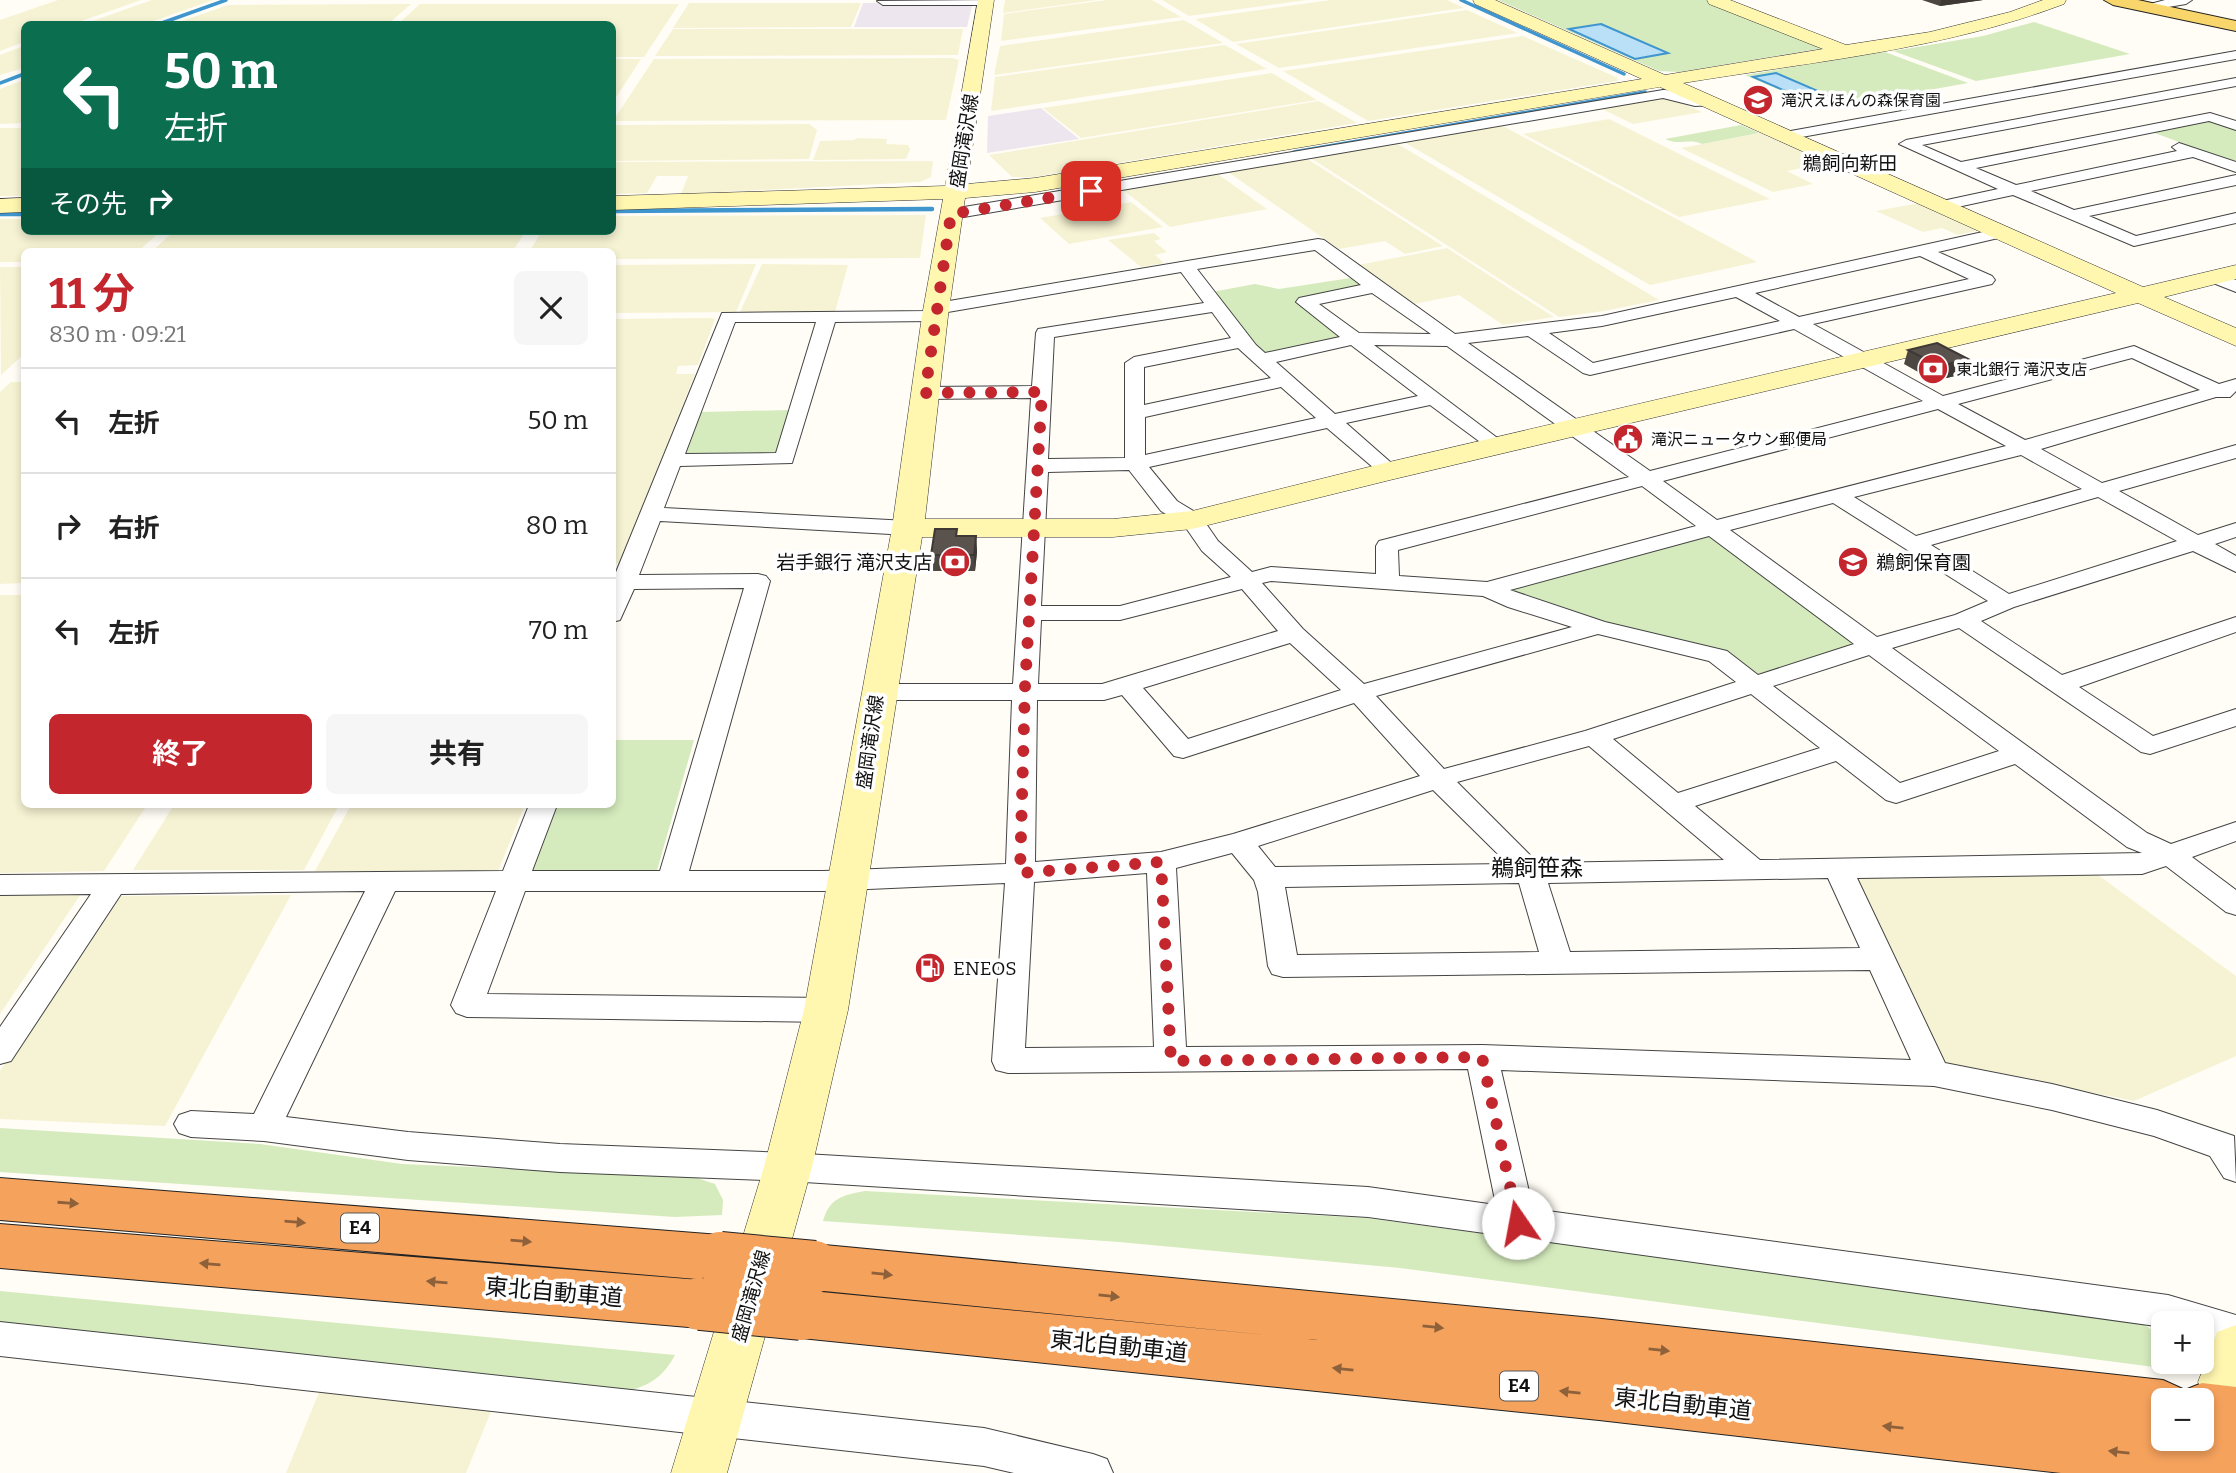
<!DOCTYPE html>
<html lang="ja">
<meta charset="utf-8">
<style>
:root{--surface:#fff;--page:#f6f6f6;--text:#222;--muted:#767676;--line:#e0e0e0;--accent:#c4262e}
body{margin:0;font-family:Bitter,"Noto Sans JP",serif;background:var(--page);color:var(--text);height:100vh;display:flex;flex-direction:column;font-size:26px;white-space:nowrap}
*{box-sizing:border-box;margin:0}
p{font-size:23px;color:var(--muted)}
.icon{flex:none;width:38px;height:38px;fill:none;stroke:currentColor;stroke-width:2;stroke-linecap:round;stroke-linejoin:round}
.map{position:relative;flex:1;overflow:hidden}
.drawer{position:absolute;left:21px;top:248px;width:595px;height:560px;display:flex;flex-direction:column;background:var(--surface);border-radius:10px;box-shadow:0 4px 10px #0003}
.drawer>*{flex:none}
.top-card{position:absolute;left:21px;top:21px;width:595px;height:214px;border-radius:10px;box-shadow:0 4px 10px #0003;background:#0b6e4f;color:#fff;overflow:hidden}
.buttons{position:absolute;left:2151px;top:1311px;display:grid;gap:14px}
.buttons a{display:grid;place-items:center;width:63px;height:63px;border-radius:10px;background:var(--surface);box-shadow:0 4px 10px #0003;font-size:35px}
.pin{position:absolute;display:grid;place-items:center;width:60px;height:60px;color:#fff;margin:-30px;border-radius:14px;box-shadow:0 4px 10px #0006}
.me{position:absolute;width:77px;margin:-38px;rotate:348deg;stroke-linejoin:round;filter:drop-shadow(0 0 5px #0008)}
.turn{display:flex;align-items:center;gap:24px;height:147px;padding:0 28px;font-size:32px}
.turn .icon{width:91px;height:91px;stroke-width:2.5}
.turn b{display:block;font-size:49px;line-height:60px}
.then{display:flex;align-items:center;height:66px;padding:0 28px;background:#0003;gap:14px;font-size:26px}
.round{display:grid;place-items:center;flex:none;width:74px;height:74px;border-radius:10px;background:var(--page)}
.overview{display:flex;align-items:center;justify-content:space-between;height:119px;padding:0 28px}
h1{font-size:42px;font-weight:700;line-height:52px;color:var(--accent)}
.action{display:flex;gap:14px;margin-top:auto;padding:14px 28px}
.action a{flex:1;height:80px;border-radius:10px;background:var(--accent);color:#fff;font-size:28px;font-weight:700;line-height:80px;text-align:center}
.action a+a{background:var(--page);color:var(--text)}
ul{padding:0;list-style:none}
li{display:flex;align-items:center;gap:21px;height:105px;padding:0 28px;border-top:2px solid var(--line)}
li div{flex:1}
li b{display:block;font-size:26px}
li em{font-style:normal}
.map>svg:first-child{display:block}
.industrial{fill:#eee6ef}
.farmland{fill:#f6f3d4}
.green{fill:#d5ebbd}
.water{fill:#b9e0f7;stroke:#3f96cf;stroke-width:2}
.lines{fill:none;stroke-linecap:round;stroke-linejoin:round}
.stream-far1{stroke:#3f96cf;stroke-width:3.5}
.stream{stroke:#3f96cf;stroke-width:4.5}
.street-casing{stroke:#444;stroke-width:2}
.secondary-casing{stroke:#333;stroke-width:1}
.primary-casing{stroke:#222;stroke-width:2}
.highway-casing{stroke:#222;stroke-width:2}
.street{fill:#fff;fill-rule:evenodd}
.secondary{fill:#fff6b0;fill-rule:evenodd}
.primary{fill:#f9d66b;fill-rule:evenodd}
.highway{fill:#f5a25d;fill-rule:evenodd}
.highway-bridge-casing{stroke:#222;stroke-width:54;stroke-linecap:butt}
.highway-bridge{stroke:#f5a25d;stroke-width:52}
.wall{fill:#4d4742}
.shaded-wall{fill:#3f3936}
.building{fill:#5a524d;stroke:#3f3936;stroke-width:2}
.oneway{fill:#8e613b}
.route{stroke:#c4262e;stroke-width:12;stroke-dasharray:0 21.6}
.labels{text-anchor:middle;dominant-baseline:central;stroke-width:7;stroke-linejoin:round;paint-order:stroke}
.far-poi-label{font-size:16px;fill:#111;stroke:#fff;text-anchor:start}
.shield{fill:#fff;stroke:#585858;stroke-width:2}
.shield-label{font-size:18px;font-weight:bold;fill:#111}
.street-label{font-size:19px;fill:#111;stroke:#fff}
.far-quarter-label{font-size:19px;fill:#111;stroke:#fff}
.poi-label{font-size:19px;fill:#111;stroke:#fff;text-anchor:start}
.quarter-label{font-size:23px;fill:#111;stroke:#fff}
.near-street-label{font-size:23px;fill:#111;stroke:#fff}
</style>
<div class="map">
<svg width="2236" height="1473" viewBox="0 0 2236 1473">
<rect width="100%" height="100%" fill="#fffdf5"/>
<!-- industrial -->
<path class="industrial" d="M973 2 967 27H854L863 3Z
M1041 108 1079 139 987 153 988 116Z"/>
<!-- farmland -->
<path class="farmland" d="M58 0H141L73 24H24V42L0 51V20Z
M152 0H213L145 24H84Z
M1005 0H1097L1003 13Z
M1107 0H1152L1181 17 1001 41 1004 14Z
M1162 0H1307L1189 16Z
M1331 0H1447L1464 8 1233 42 1195 19Z
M689 3H861L851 27 673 28Z
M411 4 388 24H173L228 5Z
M420 4H679L644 57H613L612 24H398Z
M1467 10 1518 33 1279 68 1236 44Z
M1184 20 1223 43 994 75 1000 46Z
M673 29H963L958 55 655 56Z
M1523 36 1618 78 1617 81 1368 121 1283 71Z
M1225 45 1267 69 991 111 995 77Z
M24 46V68L0 75V55Z
M953 58 959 60 946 120 613 121 654 59Z
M613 59H641L613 102 612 59Z
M1272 73 1317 100 1081 138 1043 108Z
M24 80V123L0 124V89Z
M1664 95 1702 112 1633 124 1598 107Z
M1319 101 1357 123 1034 177H1012L989 155Z
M1609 119 1770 199 1679 217 1523 134Z
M809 124 817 130 809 159 613 161V126L617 125Z
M1501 125 1757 262 1650 285 1404 142Z
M0 128H24V196H0Z
M1760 133 1828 163 1787 171 1813 184 1773 192 1681 148Z
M857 138 887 139 886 144 908 145 910 149 906 159 813 160 820 141 854 140Z
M1396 143 1659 300 1604 311 1559 317 1309 157Z
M1306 158 1443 246 1405 254 1385 241 1339 249 1228 172Z
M933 161 931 177 920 182 681 194 688 176H657L647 193 613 194V162Z
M1216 173 1267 209 1170 227 1122 189Z
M1131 202 1163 227 1069 244 1040 218Z
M1920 203 1978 229 1977 231 1958 235 1942 228 1923 232 1876 211Z
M926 215 920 258 613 259 612 252H529L542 231H612L613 216Z
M0 219H24V231H161L137 252H24V262H0Z
M526 231 512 252H151L173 232Z
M1154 233 1161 239 1154 241 1167 252 1155 255 1164 263 1141 267 1108 240Z
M1447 248 1554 317 1503 325 1459 295 1414 304 1358 265Z
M756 264 736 312 613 313V265Z
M762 264 848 265 835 312H740Z
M0 267H24V354L1 375Z
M710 318 715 319 698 365 678 366 676 374H695L620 563 613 564V319Z
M11 382H24V583L0 584V392Z
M0 595H24V805H147L104 871 0 873Z
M174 805H339L304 870H133Z
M351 805H525L498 871H315Z
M2098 875 2236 976V1056L2134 1101 1935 1062 1850 878Z
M81 894 0 1014V895Z
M291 895 165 1126 0 1119V1071L117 896Z
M320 1390 492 1409 466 1473H286Z"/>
<!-- green -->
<path class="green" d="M1498 0H1708L1824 48 1679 72 1659 71Z
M2034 22 2130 54 1976 81 1893 51 1983 36Z
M1885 52 1968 83 1823 109 1745 75Z
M2212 120 2236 128V163L2152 132Z
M1741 125 1759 133 1702 144C1689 138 1680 146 1665 139Z
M1357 277 1370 287 1301 302 1349 338 1262 358 1212 292 1255 284 1279 289Z
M792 410 781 453 682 457 701 412Z
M1718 536 1863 642 1758 674 1723 653 1603 624 1504 590 1698 537Z
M613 740H694L656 874 530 876 557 805H612Z
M0 1128 260 1144 402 1164 694 1177 715 1184 723 1200 722 1215 675 1217 0 1172Z
M865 1191 1366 1218 2137 1321C2158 1332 2163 1337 2163 1362H2168L2169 1369 1400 1268 1119 1242 823 1221C829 1198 843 1195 865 1191Z
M0 1291 675 1355C661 1381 645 1387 618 1394L0 1329Z"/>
<!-- water -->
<path class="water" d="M1601 24 1668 53 1635 59 1569 29Z
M1776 73 1848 104 1825 108 1753 77Z"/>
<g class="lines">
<!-- stream-far1 -->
<path class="stream-far1" d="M1461 0 1624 74
M159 24 226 0
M0 83 24 74
M1294 152 1645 92"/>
<!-- stream -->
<path class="stream" d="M612 211 932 209
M0 214H24"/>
<!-- street casing -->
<g class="street-casing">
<path id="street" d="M991 0 986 5H883L877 1Z
M2165 0H2192L2186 4 2145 11 2139 7Z
M2236 51V59L1785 140 1778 136 1785 132Z
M2236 78V86L1922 145 1961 162 2210 113 2236 121V130L2209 121 1976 168 2016 185 2177 151 2172 147 2179 143 2236 162V172L2193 157 2031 191 2074 210 2236 175V185L2089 216 2136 236 2236 213V223L2134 246 2013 195 1939 211 1933 209 1931 206 1933 203 1998 189 1899 144 1906 140Z
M1663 90C1671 90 1711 98 1715 102L1713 105 1695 106 1663 98 952 219 944 214 952 209Z
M2001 228 2009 233 2007 236 1938 252 1992 276 1995 280 1992 284 1813 324 1943 396 2134 346 2219 384 2236 379V391L2230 397H2216L2041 449 2102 483 2236 445V458L2119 491 2198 535 2236 523V537L2215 544 2236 556V572L2193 551 2014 607 1981 621 2062 675 2236 617V632L2079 687 2153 736 2236 709V726L2150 754 2141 752 1959 628 1892 648 2147 833 2171 844 2236 822V841L2192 857 2236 890V915L2226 912 2166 866 2142 874 1857 878 1945 1063 2052 1084 2157 1110 2234 1136 2236 1182 2224 1178 2210 1156 2154 1136 2052 1110 1934 1086 1501 1070 1533 1209 2168 1295 2236 1315V1349L2202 1338V1323H2163V1327L1368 1217 788 1181 560 1172 408 1160 264 1141 191 1137 179 1133 174 1124 179 1115 191 1111 254 1114 365 891 121 894 11 1061 0 1064V1027L91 894 0 895V875L503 871 529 805H557L532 871H660L744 588 634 589 620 620 612 622V582L722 313 930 311 928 308 931 304 937 303 1318 239 1324 240 1455 334 1602 316ZM1315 250 1361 285 1299 298 1296 302 1340 337 1265 353 1256 345 1197 269ZM1920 256 1969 279 1799 317 1755 293ZM1181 272 1204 303 1038 329 1036 333 1032 386 925 387 915 393 925 399 1031 398 1013 684H878L869 687 865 692 869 697 878 700H1012L1006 864 823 871H689L770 581 766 576 758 574 639 575 660 521 908 535 916 533 919 528 916 523 908 521 664 508 680 466 792 463 835 322 935 321 941 320 944 316 942 313ZM1372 293 1431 334 1359 333 1319 304ZM1736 297 1780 321 1593 363 1549 333 1602 326ZM1212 312 1231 338 1134 357 1125 363V458L1048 459 1054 337ZM735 322H816L776 453 685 454ZM1794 329 1923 401 1650 471 1468 343 1528 336 1583 373 1590 375ZM1351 345 1418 396 1335 414 1276 362ZM1374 345 1447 346 1629 477 1379 541 1376 546V574L1271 567 1252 572 1218 541 1200 515 1177 501 1149 467 1327 428 1382 475H1396L1400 471 1396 467 1346 423 1430 405 1491 450H1505L1508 446ZM1238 348 1271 378 1144 405V367ZM2132 358 2200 390 2025 440 1958 404ZM1281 387 1316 418 1145 455V417ZM1938 409 2006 446 1717 520 1663 481ZM2021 455 2082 489 1916 536 1854 497ZM1129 470 1161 511 1184 525 1202 551 1231 577 1120 606H1041L1048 472ZM1642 486 1696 526 1487 582 1399 576 1398 550ZM2098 497 2177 541 2009 594 1931 545ZM1833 503 1988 601 1955 615 1877 637 1730 530ZM1709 536 1854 644 1758 675 1727 651 1605 622 1510 590ZM1271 581 1483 596 1508 607 1572 627 1364 684 1303 629 1262 583ZM1242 589 1278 631 1102 684H1038L1041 620H1120ZM1598 634 1709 661 1736 682 1585 731 1444 769 1376 696ZM1290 643 1341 690 1188 739 1143 688ZM1869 655 1999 751 1900 783 1773 686ZM1751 694 1820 748 1678 793 1613 739ZM1122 695 1174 756 1183 758 1354 703 1420 776 1233 834 1161 852 1035 862 1037 700H1104ZM1589 746 1724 860 1538 863 1457 782ZM1836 761 1886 800 1896 803 2015 764 2127 847 2142 853 1760 860 1695 806ZM1433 790 1508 864 1275 867 1258 846ZM1232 853 1254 880 1258 892 1268 966 1272 974 1283 977 1870 970 1911 1060 1482 1045 1186 1047 1176 868ZM1147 873 1154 1047 1025 1048 1034 882ZM1828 878 1860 948 1570 952 1548 883ZM1005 883 992 1061 996 1070 1008 1073 1468 1069 1496 1205 1368 1187 788 1153 560 1144 408 1132 286 1117 395 891H496L451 1005 456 1013 467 1017 826 1022 837 1018 842 1010 837 1002 826 998 487 994 525 891H823ZM1519 883 1539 952 1297 955 1285 887Z
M2214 272 2236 280V292L2208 281 2205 277 2208 273Z
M0 1322 984 1428 1093 1454 1107 1459 1113 1473H1014L984 1466 0 1356Z"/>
</g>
<!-- secondary casing -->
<g class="secondary-casing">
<path id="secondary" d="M978 0H994L967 184 1035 178 1642 79 1475 4 1473 0H1495L1665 75 1823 49 1709 4 1707 0H1730L1846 45 1930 32 2010 12 2043 0H2066L2064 4C1943 50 1810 62 1683 83L2143 287 2236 265V279L2164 297 2236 328V346L2138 303 1390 480 1192 529 1113 537H922L848 1010 812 1167 727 1473H671L764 1167 804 1010 892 528 922 316 943 199 612 210V196L945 186ZM1660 87 2116 293 1389 462 1192 511 1113 519H925L948 316 965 198 1035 192Z
M24 198V212L0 213V199Z
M2236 1325V1403L2225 1407 2206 1399 2198 1382 2217 1332Z"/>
</g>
<!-- primary casing -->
<g class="primary-casing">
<path id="primary" d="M2104 0H2138L2236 21V31L2113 5Z"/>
</g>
<!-- highway casing -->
<g class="highway-casing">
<path id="highway" d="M0 1178 720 1235 739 1242 747 1258 739 1274 720 1281 0 1220Z
M0 1224 700 1280 719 1287 727 1304 719 1321 700 1328 0 1268Z
M814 1244 1593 1318 2163 1380 2185 1390 2202 1383 2236 1387V1473H2061L1599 1420 801 1338 782 1331 774 1314 782 1297 801 1290 1318 1340 814 1290 795 1283 787 1267 795 1251ZM2163 1400H2202V1438H2163Z"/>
</g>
<!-- street -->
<use href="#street" class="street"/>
<!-- secondary -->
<use href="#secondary" class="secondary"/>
<!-- primary -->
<use href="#primary" class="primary"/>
<!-- highway -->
<use href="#highway" class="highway"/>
<!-- highway-bridge casing -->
<g class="highway-bridge-casing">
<path id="highway-bridge" d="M720 1258 814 1267
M700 1304 801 1314"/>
</g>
<!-- highway-bridge -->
<use href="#highway-bridge" class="highway-bridge"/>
</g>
<!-- wall -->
<path class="wall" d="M1922 0H1983L1940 6Z
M1908 350 1968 359 1963 374 1934 381 1904 364Z
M957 529V536H976L977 552 975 571H932L931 555Z"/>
<!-- shaded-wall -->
<path class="shaded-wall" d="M1941 0H1983L1940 6Z
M1968 359 1963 374 1934 381 1939 366Z
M976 536 977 552 975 571 974 555Z"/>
<!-- building -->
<path class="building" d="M1937 343 1968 359 1939 366 1908 350Z
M935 529H957L956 536H976L974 555H931Z"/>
<!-- one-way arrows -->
<defs><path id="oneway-solid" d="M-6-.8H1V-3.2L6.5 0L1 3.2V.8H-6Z" transform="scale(1.75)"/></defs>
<g class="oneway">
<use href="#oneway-solid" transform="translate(68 1203) rotate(4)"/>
<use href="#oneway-solid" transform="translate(295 1222) rotate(5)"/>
<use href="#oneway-solid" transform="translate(521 1241) rotate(5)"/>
<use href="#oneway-solid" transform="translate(210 1264) rotate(-175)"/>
<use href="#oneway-solid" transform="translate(882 1274) rotate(6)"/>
<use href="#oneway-solid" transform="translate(437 1282) rotate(-175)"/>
<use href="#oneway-solid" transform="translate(1109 1296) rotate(6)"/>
<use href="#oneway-solid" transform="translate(1433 1327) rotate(6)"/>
<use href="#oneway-solid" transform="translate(1659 1350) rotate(6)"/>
<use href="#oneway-solid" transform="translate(1343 1369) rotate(-174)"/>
<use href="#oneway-solid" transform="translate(1570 1392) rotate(-174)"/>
<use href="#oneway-solid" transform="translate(1893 1427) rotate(-174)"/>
<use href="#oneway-solid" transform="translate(2119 1452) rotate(-174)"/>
</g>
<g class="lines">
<!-- route -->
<path class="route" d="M1091 191 951 214 925 393 1042 392 1025 687 1020 873 1161 862 1171 1061 1482 1057 1518 1223"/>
</g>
<!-- icons -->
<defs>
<g id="school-disc" transform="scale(1.575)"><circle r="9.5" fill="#c4262e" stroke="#fff"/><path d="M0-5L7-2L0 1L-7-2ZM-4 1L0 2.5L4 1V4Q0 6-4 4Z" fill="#fff"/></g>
<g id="bank-disc" transform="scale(1.575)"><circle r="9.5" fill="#c4262e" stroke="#fff"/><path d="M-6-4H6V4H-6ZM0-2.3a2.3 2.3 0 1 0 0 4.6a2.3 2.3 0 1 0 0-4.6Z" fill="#fff"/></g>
<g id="civic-disc" transform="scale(1.575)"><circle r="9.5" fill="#c4262e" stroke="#fff"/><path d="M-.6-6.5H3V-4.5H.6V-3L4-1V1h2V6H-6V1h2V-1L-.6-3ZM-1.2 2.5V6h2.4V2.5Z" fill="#fff"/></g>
<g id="fuel-disc" transform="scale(1.575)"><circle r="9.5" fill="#c4262e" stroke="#fff"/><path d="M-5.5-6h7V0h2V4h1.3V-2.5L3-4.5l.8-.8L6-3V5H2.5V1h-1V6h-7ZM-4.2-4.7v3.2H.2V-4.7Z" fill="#fff"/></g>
</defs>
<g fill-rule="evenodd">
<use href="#school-disc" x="1758" y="100"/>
<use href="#bank-disc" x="1933" y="369"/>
<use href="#civic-disc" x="1628" y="439"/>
<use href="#bank-disc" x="955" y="562"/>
<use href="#school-disc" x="1853" y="562"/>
<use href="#fuel-disc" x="930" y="968"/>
</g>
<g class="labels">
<!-- far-poi labels -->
<g class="far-poi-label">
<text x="1781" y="100">滝沢えほんの森保育園</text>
<text x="1956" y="369">東北銀行 滝沢支店</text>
<text x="1651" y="439">滝沢ニュータウン郵便局</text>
</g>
<!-- shield labels -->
<g class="shield">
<rect x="341" y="1213.5" width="38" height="29" rx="5"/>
<rect x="1500" y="1371.5" width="38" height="29" rx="5"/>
</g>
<g class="shield-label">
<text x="360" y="1228">E4</text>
<text x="1519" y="1386">E4</text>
</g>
<!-- street labels -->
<g class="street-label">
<text transform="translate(964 141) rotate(-81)">盛岡滝沢線</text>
<text transform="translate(870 742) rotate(-82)">盛岡滝沢線</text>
<text transform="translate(751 1296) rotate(-74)">盛岡滝沢線</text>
</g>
<!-- far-quarter labels -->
<g class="far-quarter-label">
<text x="1850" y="163">鵜飼向新田</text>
</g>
<!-- poi labels -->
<g class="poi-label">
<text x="932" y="562" text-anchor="end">岩手銀行 滝沢支店</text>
<text x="1876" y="562">鵜飼保育園</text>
<text x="953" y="968">ENEOS</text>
</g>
<!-- quarter labels -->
<g class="quarter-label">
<text x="1537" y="868">鵜飼笹森</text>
</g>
<!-- near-street labels -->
<g class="near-street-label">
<text transform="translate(554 1292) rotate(5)">東北自動車道</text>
<text transform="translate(1119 1346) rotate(6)">東北自動車道</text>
<text transform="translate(1683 1404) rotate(6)">東北自動車道</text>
</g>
</g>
</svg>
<div class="buttons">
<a>+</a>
<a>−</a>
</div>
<div class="pin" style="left:1091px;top:191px;background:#d93025"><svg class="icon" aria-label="arrive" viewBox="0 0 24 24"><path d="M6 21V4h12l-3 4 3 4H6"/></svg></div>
<svg class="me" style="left:1518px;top:1223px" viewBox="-20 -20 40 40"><circle r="19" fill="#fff"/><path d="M0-13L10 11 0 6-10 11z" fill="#c4262e"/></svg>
<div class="top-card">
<div class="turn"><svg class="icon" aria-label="left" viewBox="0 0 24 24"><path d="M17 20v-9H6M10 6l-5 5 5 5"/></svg><div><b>50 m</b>左折</div></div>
<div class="then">その先<svg class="icon" aria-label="right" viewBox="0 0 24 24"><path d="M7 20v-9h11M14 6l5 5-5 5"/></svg></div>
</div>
<section class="drawer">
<div class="overview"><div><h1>11 分</h1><p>830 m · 09:21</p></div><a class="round"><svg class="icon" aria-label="close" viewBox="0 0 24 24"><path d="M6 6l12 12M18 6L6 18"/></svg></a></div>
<ul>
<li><svg class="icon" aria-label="left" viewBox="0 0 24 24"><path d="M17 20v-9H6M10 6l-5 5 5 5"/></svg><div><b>左折</b></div><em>50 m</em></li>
<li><svg class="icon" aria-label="right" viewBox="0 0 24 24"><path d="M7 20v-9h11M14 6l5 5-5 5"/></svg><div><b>右折</b></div><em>80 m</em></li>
<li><svg class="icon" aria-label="left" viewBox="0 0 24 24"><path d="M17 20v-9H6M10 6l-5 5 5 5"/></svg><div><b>左折</b></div><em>70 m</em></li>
</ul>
<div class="action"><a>終了</a><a>共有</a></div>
</section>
</div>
